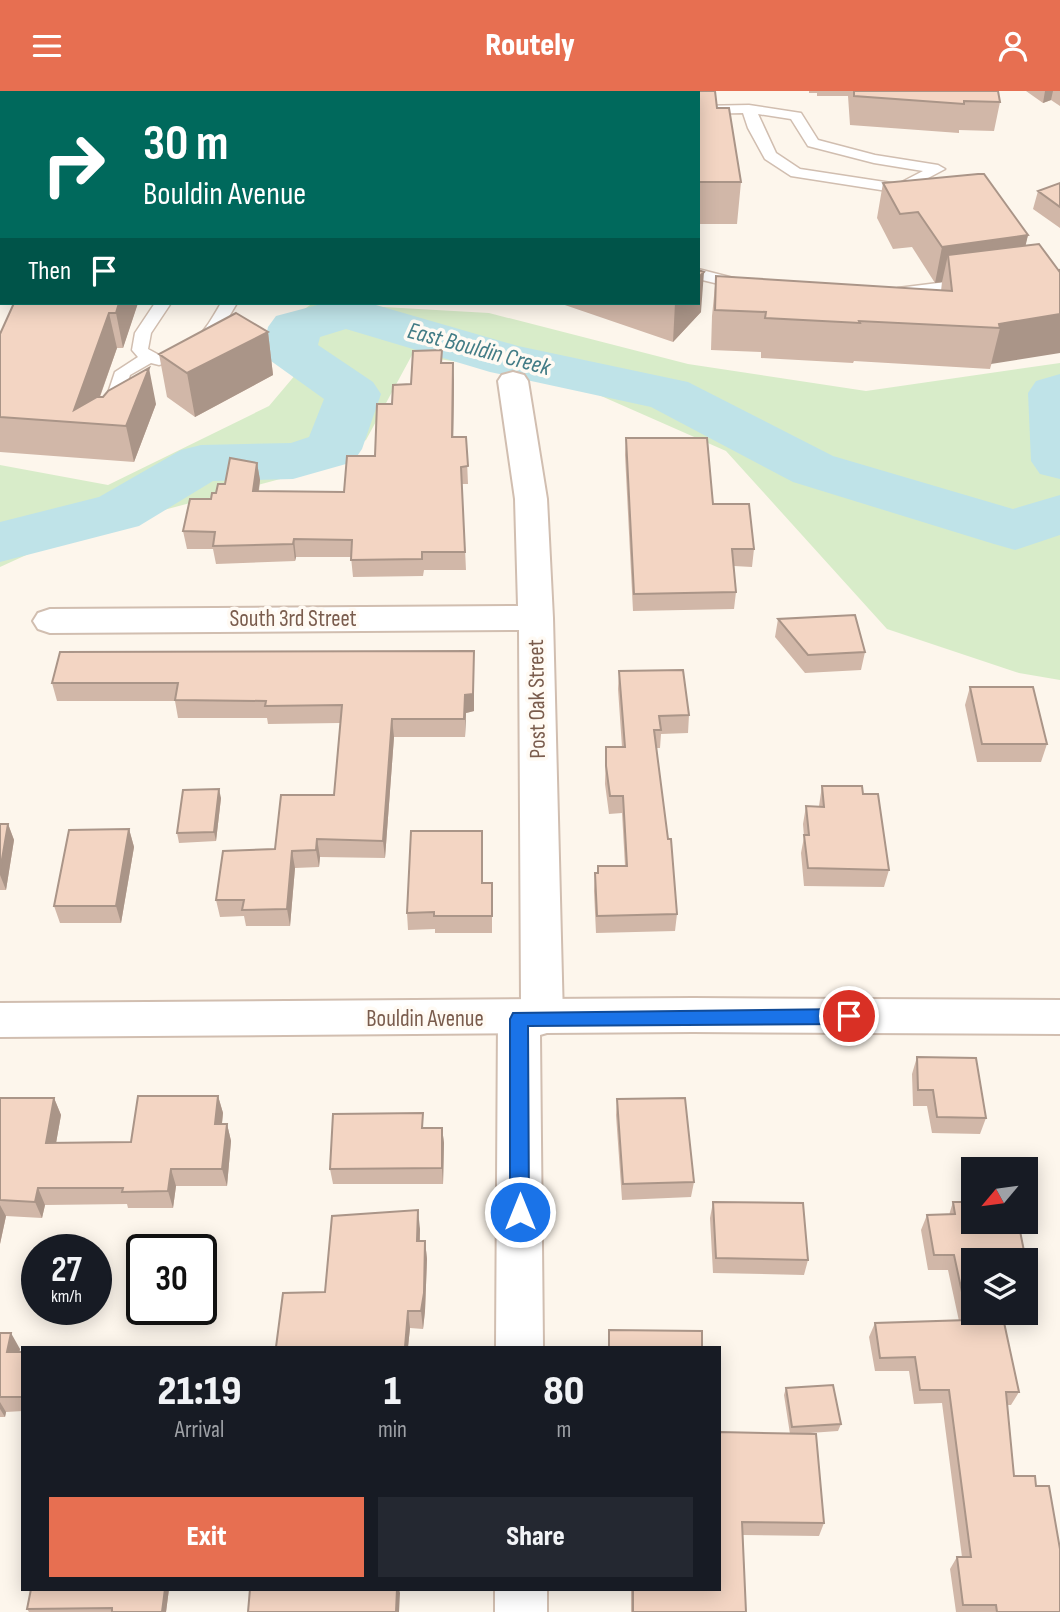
<!DOCTYPE html>
<style>
:root{--surface:#171b24;--page:#242831;--text:#f1f3f6;--muted:#9ea1a6;--accent:#e76f51}
body{margin:0;font-family:"Sofia Sans Condensed",sans-serif;background:var(--page);color:var(--text);height:100vh;display:flex;flex-direction:column;font-size:26px;white-space:nowrap}
*{box-sizing:border-box;margin:0}
p{font-size:23px;color:var(--muted)}
.icon{flex:none;width:38px;height:38px;fill:none;stroke:currentColor;stroke-width:2;stroke-linecap:round;stroke-linejoin:round}
.map{position:relative;flex:1;overflow:hidden}
.details{position:absolute;left:21px;top:1255px;width:700px;height:245px;display:flex;flex-direction:column;background:var(--surface);border-radius:0px;box-shadow:0 4px 18px #0003}
.details>*{flex:none}
.hud{position:absolute;left:0px;top:0px;width:700px;height:214px;box-shadow:0 4px 18px #0003;background:#00695c;color:#fff;overflow:hidden}
.needle{width:46px;rotate:241deg}
.controls{position:absolute;left:961px;top:1066px;display:grid;gap:14px}
.controls a{display:grid;place-items:center;width:77px;height:77px;border-radius:0px;background:var(--surface);box-shadow:0 4px 18px #0003;font-size:35px}
.speed{position:absolute;left:21px;top:1143px;display:flex;gap:14px;font-size:35px;font-weight:700;text-align:center}
.speed>*{display:grid;place-content:center;width:91px;height:91px;border-radius:50%;background:var(--surface);box-shadow:0 4px 18px #0003;line-height:1}
.speed small{font-size:18px;font-weight:400}
.speed .limit{border:4px solid #111;border-radius:10px;background:#fff;color:#111}
.pin{position:absolute;display:grid;place-items:center;width:60px;height:60px;color:#fff;margin:-30px;border:4px solid #fff;border-radius:50%;box-shadow:0 2px 7px #0007}
.me{position:absolute;width:77px;margin:-38px;rotate:0deg;stroke-linejoin:round;filter:drop-shadow(0 0 5px #0008)}
.turn{display:flex;align-items:center;gap:24px;height:147px;padding:0 28px;font-size:32px}
.turn .icon{width:91px;height:91px;stroke-width:2.5}
.turn b{display:block;font-size:49px;line-height:60px}
.then{display:flex;align-items:center;height:66px;padding:0 28px;background:#0003;gap:14px;font-size:26px}
.eta{display:flex;justify-content:space-evenly;align-items:center;height:119px;text-align:center}
.eta b{font-size:42px;font-weight:800;line-height:49px}
.button{display:flex;gap:14px;margin-top:auto;padding:14px 28px}
.button a{flex:1;height:80px;border-radius:0px;background:var(--accent);color:#fff;font-size:28px;font-weight:800;line-height:80px;text-align:center}
.button a+a{background:var(--page);color:var(--text)}
header{display:flex;justify-content:space-between;align-items:center;height:91px;padding:0 28px;background:var(--accent);color:#fff;font-size:32px;font-weight:800}
.map>svg:first-child{display:block}
.green{fill:#d8ecc9}
.lines{fill:none;stroke-linecap:round;stroke-linejoin:round}
.river{fill:#bfe3e8;fill-rule:evenodd}
.service-casing{stroke:#d1beb0;stroke-width:3}
.minor-casing{stroke:#d1beb0;stroke-width:4}
.tertiary-casing{stroke:#d1beb0;stroke-width:4}
.service{fill:#fff;fill-rule:evenodd}
.minor{fill:#fff;fill-rule:evenodd}
.tertiary{fill:#fff;fill-rule:evenodd}
.wall{fill:#d1b7a8;fill-rule:evenodd}
.shaded-wall{fill:#aa9588}
.building{fill:#f3d5c3;stroke:#aa9588;stroke-width:2}
.route{fill:#1a73e8;stroke:#114b97;stroke-width:2}
.labels{text-anchor:middle;dominant-baseline:central;stroke-width:7;stroke-linejoin:round;paint-order:stroke}
.street-label{font-size:23px;fill:#7a5c4d;stroke:#fffaf3}
.water-label{font-size:24px;font-style:italic;fill:#437c86;stroke:#fffaf3}
</style>
<header><svg class="icon" aria-label="menu" viewBox="0 0 24 24"><path d="M4 6h16M4 12h16M4 18h16"/></svg>Routely<svg class="icon" aria-label="person" viewBox="0 0 24 24"><circle cx="12" cy="8" r="4"/><path d="M4 21q1-7 8-7t8 7"/></svg></header>
<div class="map">
<svg width="1060" height="1521" viewBox="0 0 1060 1521">
<rect width="100%" height="100%" fill="#fdf6ec"/>
<!-- green -->
<path class="green" d="M313 212 489 222 688 273 866 300 1060 272V589L1019 582 887 538 726 360 558 286 412 264 366 349 329 375 70 444 0 476V374L108 394 269 315 302 276 271 251 289 229Z"/>
<g class="lines">
<!-- river -->
<path class="river" d="M129 0H175L128 2Z
M0 152H2L0 184Z
M325 212H369L518 255 688 291 833 365 1013 418 1060 404V444L1015 459 994 453 793 391 651 316 490 281 346 238 320 246 318 254 373 291 381 303 362 358 353 371 293 388 213 390 139 435 0 471V431L99 406 181 359 201 354 291 352 309 346 324 308 271 270 263 259 268 236 276 225Z
M1060 283V388L1040 383 1031 370 1028 302 1036 290Z"/>
<!-- service casing -->
<g class="service-casing">
<path id="service" d="M494 0H508V2H494Z
M555 0H569V2H555Z
M611 0H625V2H611Z
M749 14 801 22 818 49 875 64 938 74 945 78 900 102 791 85 765 68 748 37 743 22 698 23V15ZM758 23 791 28 808 55 874 72 923 80 898 93 800 78 776 62Z
M698 178 749 191 752 194 744 199 698 188Z
M970 188 975 190 978 193 975 196 898 207 890 202 898 197Z
M155 212H171L151 242 148 258 159 264C197 253 202 245 221 212H237L214 251 189 265 159 274 151 272 130 284 118 320 116 324H104L102 320 115 281 138 266 132 259 135 242Z"/>
</g>
<!-- minor casing -->
<g class="minor-casing">
<path id="minor" d="M513 281 524 284 528 290 547 408 553 527 563 927 557 939 540 944 543 1256H496L498 927 504 915 521 910 519 539 50 542 38 538 33 530 38 522 50 518 518 515 515 408 498 290 502 284Z
M495 1498H547V1521H495Z"/>
</g>
<!-- tertiary casing -->
<g class="tertiary-casing">
<path id="tertiary" d="M693 907 1060 909V943L693 941 0 946V912Z"/>
</g>
<!-- service -->
<use href="#service" class="service"/>
<!-- minor -->
<use href="#minor" class="minor"/>
<!-- tertiary -->
<use href="#tertiary" class="tertiary"/>
</g>
<!-- wall -->
<path class="wall" d="M809 0H998L1000 11 994 40 959 39V42L850 34 848 5H817V2H809Z
M1026 0H1060V15L1051 9 1043 12Z
M698 2 717 17 741 91 737 133H698Z
M883 92 1028 144 990 278 854 270 853 272 761 267V261L711 259 712 225 716 185 941 200 942 191 935 192 912 156 893 158 877 127Z
M1060 92V137L1033 118 1038 100Z
M14 212H138L123 257H117L100 306 156 313 134 371 0 361V243Z
M559 212H698L701 221 673 251Z
M268 241 273 284 195 326 167 306 159 263Z
M442 259V272L454 289 453 346H466L468 393H462L466 479H424L423 485 353 486 351 466H296L295 470 216 473 213 458H187L183 440 225 393 257 372 260 389 259 400 344 401 375 365 392 313Z
M626 347 713 413 754 458 752 476 734 475 736 501 734 518 633 520 625 364Z
M778 528 865 561 861 579 805 582 775 546Z
M474 560V620L466 622 465 646H394L385 767 320 766 319 776 295 777 290 835H246L244 825 220 826 216 809 275 758 334 704 340 632 268 633 267 627H178L175 610H57L52 592Z
M619 580 689 624 688 642 661 643 660 657H656L677 823 675 840 596 842 594 800 595 782H597L598 775H625L622 722 609 723 605 693 606 656H622L618 598Z
M970 596 1047 653 1041 671H977L965 614Z
M822 695 863 703 889 779 884 796 804 795 801 762 804 746 803 733 806 715H819Z
M221 707 216 750 179 752 177 742Z
M0 733H8L14 749 6 799H0Z
M129 738 134 756 121 832H60L54 815Z
M483 757 482 792H492V842H435V838L408 839 407 822Z
M917 966 986 1027 980 1043 932 1042 927 1015H913L912 983Z
M218 1005 223 1022 222 1033H227L231 1050 227 1095H176L173 1117H128L127 1113 45 1114 42 1127 6 1125 0 1153V1007H54L61 1024 56 1052 131 1051Z
M617 1008 694 1091 691 1106 622 1109 616 1024Z
M424 1037H442L444 1052 443 1093H333L330 1078Z
M713 1111 808 1169 804 1184 713 1182 710 1127Z
M953 1111H973V1130H1018L1035 1215 1028 1230H1004L1019 1301 1011 1314H1007L1014 1385H1035L1036 1395H1049L1060 1458V1521H956L950 1478 957 1466H962L942 1312 914 1313 909 1280H875L869 1246 875 1232 959 1230 948 1179H928L921 1139 927 1124H949ZM973 1169H1026V1222H973Z
M420 1138V1150H425L427 1168 425 1220 423 1238 410 1237 408 1256H276Z
M0 1242 20 1258 19 1261H23V1320L6 1321 5 1326H0Z
M786 1297 841 1333 838 1340 796 1343 824 1432 819 1445 743 1444 746 1521H631V1498H719V1341L790 1343 784 1304Z
M31 1498H169L166 1521H29L27 1518Z"/>
<!-- shaded-wall -->
<path class="shaded-wall" d="M70 0H106L104 2H69Z
M1045 0H1053L1051 9 1043 12Z
M2 79V116L0 118V80Z
M1028 144 1020 179 948 164 942 191 935 192 942 156Z
M704 181 701 221 673 251 675 212H698V187Z
M119 212H138L123 257 116 222Z
M109 222 117 257 90 333 74 319Z
M1060 223V262L991 273 1000 237 999 233Z
M268 241 273 284 195 326 187 282Z
M453 272 454 289 453 364 452 346Z
M149 277 156 313 134 371 126 335Z
M257 372 260 389 256 418 253 400Z
M294 448 296 466 295 470 293 453Z
M474 560V620L466 622 465 646V604Z
M392 628 394 646 385 767 383 750Z
M219 698 221 707 216 750 214 741Z
M8 733 14 749 6 799 0 784V780Z
M129 738 134 756 121 832 116 815Z
M317 748 320 766 319 776 316 759Z
M292 760 295 777 290 835 287 818Z
M218 1005 223 1022 220 1050 215 1033Z
M54 1007 61 1024 53 1069 46 1052Z
M227 1033 231 1050 227 1095 222 1078Z
M442 1037 444 1052 443 1093 442 1077Z
M171 1078 176 1095 173 1117 168 1100Z
M38 1097 45 1114 42 1127 35 1111Z
M0 1114 6 1125 0 1153Z
M418 1119 420 1138 419 1168 417 1150Z
M195 1145 198 1153V1158H195Z
M425 1150 427 1168 425 1220 423 1238 421 1220Z
M408 1220 410 1237 408 1256H405Z
M11 1242 20 1258 16 1276 7 1261Z
M0 1311 6 1321 5 1326 0 1318Z
M165 1498H169L166 1521H162Z
M397 1498H399L400 1502 399 1521H396Z"/>
<!-- building -->
<path class="building" d="M0 0H70L69 2H2V79L0 80Z
M359 0H435V2H359Z
M674 0H715L717 17H729L741 91H698V2H675Z
M854 0H998L1000 11 964 10V13L854 5Z
M978 83H984L1028 144 942 156 918 121 900 123 883 92Z
M1060 92V116L1038 100Z
M1039 153 1059 180 1060 179V223L999 233 1000 237 859 230 860 232 765 227 766 221 715 219 716 185 952 200 948 164Z
M698 179 704 181 698 187Z
M14 212H119L116 222H109L74 319 97 306H103L108 300 149 277 126 335 0 326V243Z
M236 222 268 241 187 282 159 263Z
M442 259 441 272H453L452 346H466L468 375 461 376 465 461H422V468L351 469 352 449 294 448 293 453 213 455 215 441 183 440 190 408H211L212 402H216L218 393H225L230 367 257 372 253 400 344 401 347 365H375L377 313H392L393 294 411 293 413 260Z
M626 347H707L713 413H749L754 458H732L736 501 634 503Z
M855 524 865 561 808 564 778 528Z
M474 560 473 603 465 604 464 628H392L383 750 317 748 316 759 292 760 287 818 242 819 244 809H216L223 760 275 758 281 704H334L342 614 265 615 266 610 175 609 178 592H52L60 561Z
M683 579 689 624 659 625 661 639H654L668 748H671L677 823 597 825 595 782H598V775H627L623 705H610L606 675V656H625L619 580Z
M970 596H1033L1047 653H982Z
M822 695H862L863 703H878L889 779 808 777 804 744H809L806 715 824 716Z
M219 698 214 741 177 742 183 699Z
M0 733H8L0 780Z
M129 738 116 815H54L69 739Z
M411 740H482V792H492V825H434V821L407 822Z
M917 966 976 967 986 1027 937 1026 933 999H918Z
M138 1005H218L215 1033H227L222 1078H171L168 1100 122 1101 123 1097H38L35 1111 0 1109V1007H54L46 1052 131 1051Z
M685 1007 694 1091 623 1093 617 1008Z
M423 1022 422 1037H442V1077L330 1078 333 1023Z
M713 1111 803 1112 808 1169 716 1167Z
M953 1111H973V1130H1018L1035 1215H1026V1169H973V1222H1002L1019 1301H1006L1014 1385H1035L1036 1395H1049L1060 1458V1521H997L996 1514H963L957 1466H971L949 1299H920L915 1266 880 1267 875 1232 968 1229 954 1164H934L927 1124 955 1123Z
M418 1119 417 1150H425L424 1202 421 1220H408L405 1256H276L283 1202 325 1201 332 1125Z
M195 1145V1158H152V1148Z
M609 1239 702 1240V1256H609Z
M0 1242H11L7 1261H23V1306H0Z
M833 1294 841 1333 792 1336 786 1297Z
M719 1341 816 1343 824 1432 742 1431 746 1521H633V1498H719Z
M31 1498H165L162 1521H112V1517L27 1518Z
M250 1498H397L396 1521H248Z"/>
<!-- route -->
<path class="route" d="M849 918 855 920 857 925 855 930 849 933 528 935 529 1121 526 1127 520 1129 513 1127 510 1121V928L513 922Z"/>
<g class="labels">
<!-- street labels -->
<g class="street-label">
<text x="293" y="528">South 3rd Street</text>
<text transform="translate(537 608) rotate(-91)">Post Oak Street</text>
<text x="425" y="928">Bouldin Avenue</text>
</g>
<!-- water labels -->
<g class="water-label">
<text transform="translate(479 258) rotate(15)">East Bouldin Creek</text>
</g>
</g>
</svg>
<div class="controls">
<a><svg class="needle" viewBox="-14 -14 28 28"><path d="M0-13l5 13h-10z" fill="#e53935"/><path d="M0 13l5-13h-10z" fill="#9ea1a6"/></svg></a>
<a><svg class="icon" aria-label="layers" viewBox="0 0 24 24"><path d="M12 4l9 5-9 5-9-5zM3 14l9 5 9-5"/></svg></a>
</div>
<div class="speed"><div>27<small>km/h</small></div><div class="limit">30</div></div>
<div class="pin" style="left:849px;top:925px;background:#d93025"><svg class="icon" aria-label="arrive" viewBox="0 0 24 24"><path d="M6 21V4h12l-3 4 3 4H6"/></svg></div>
<svg class="me" style="left:520px;top:1121px" viewBox="-20 -20 40 40"><circle r="17" fill="#1a73e8" stroke="#fff" stroke-width="3"/><path d="M0-11L8 9 0 5-8 9z" fill="#fff"/></svg>
<div class="hud">
<div class="turn"><svg class="icon" aria-label="right" viewBox="0 0 24 24"><path d="M7 20v-9h11M14 6l5 5-5 5"/></svg><div><b>30 m</b>Bouldin Avenue</div></div>
<div class="then">Then<svg class="icon" aria-label="arrive" viewBox="0 0 24 24"><path d="M6 21V4h12l-3 4 3 4H6"/></svg></div>
</div>
<section class="details">
<div class="eta">
<div><b>21:19</b><p>Arrival</p></div>
<div><b>1</b><p>min</p></div>
<div><b>80</b><p>m</p></div>
</div>
<div class="button"><a>Exit</a><a>Share</a></div>
</section>
</div>
